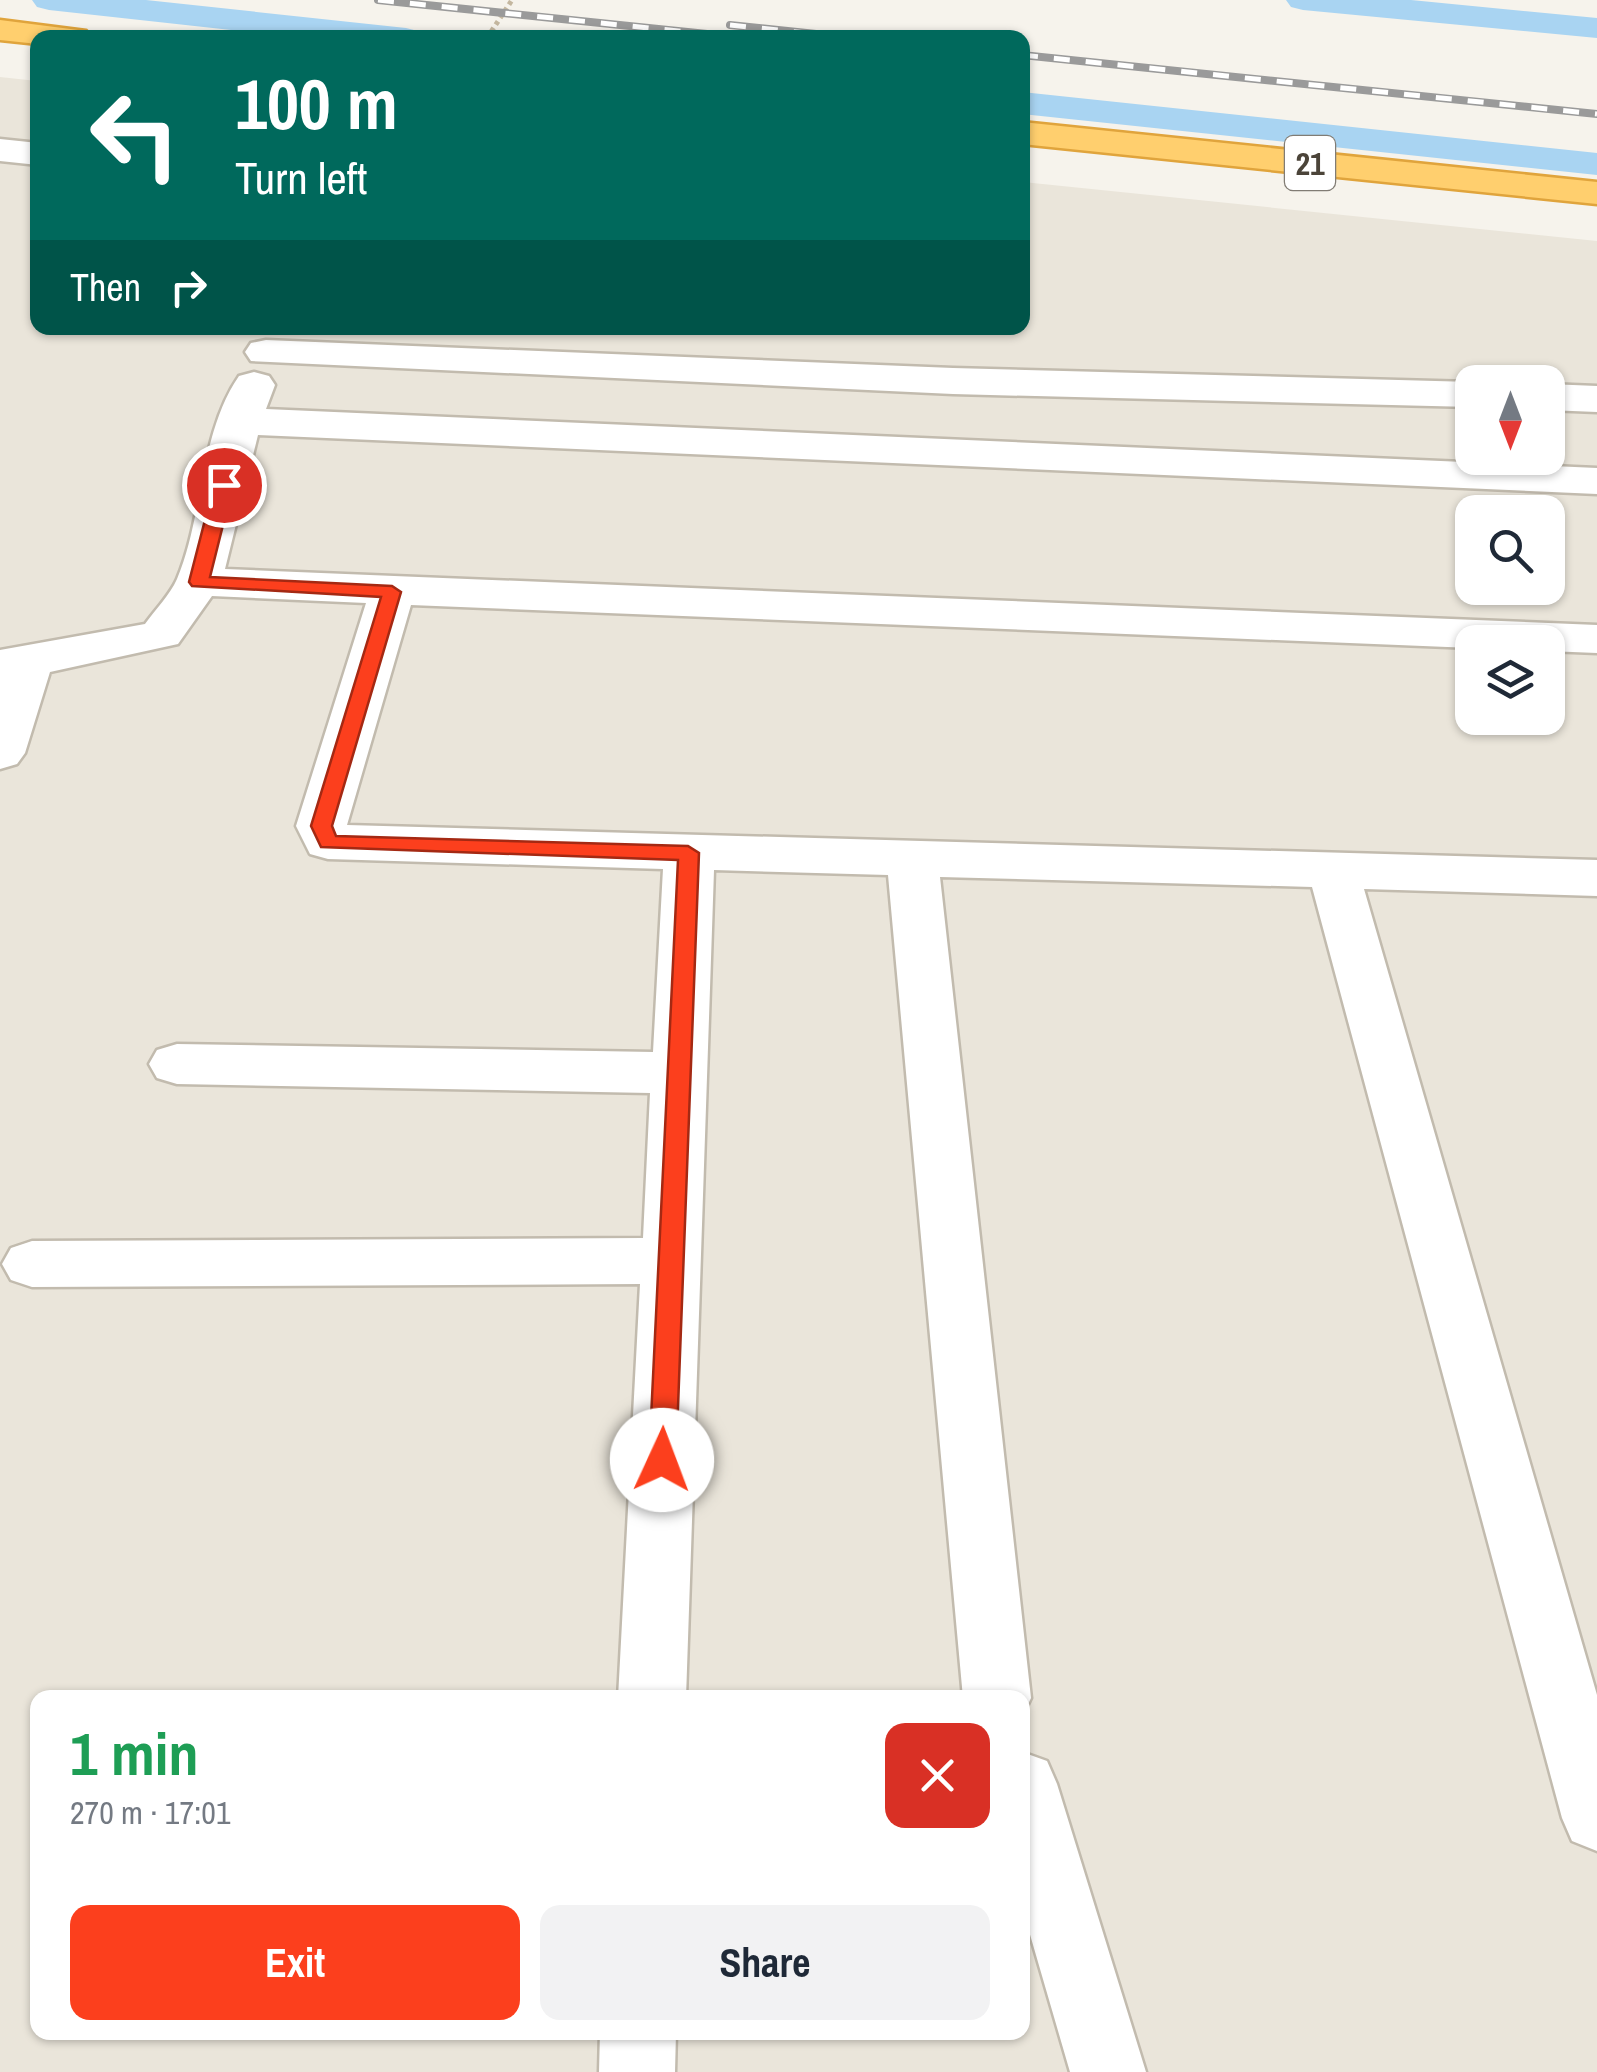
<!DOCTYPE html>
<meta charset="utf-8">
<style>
:root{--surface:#fff;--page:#f2f2f3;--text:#1f2937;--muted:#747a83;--accent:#fc3f1d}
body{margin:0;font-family:"Archivo Narrow",sans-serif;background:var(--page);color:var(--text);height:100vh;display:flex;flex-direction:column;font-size:38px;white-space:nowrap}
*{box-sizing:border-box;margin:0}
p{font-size:32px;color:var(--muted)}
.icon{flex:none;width:55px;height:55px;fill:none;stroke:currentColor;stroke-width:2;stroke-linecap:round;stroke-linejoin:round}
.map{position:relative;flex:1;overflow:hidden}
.panel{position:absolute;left:30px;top:1690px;width:1000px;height:350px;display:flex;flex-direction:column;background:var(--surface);border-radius:20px;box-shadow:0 2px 8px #0004}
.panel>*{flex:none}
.guide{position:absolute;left:30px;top:30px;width:1000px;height:305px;border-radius:20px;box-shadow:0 2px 8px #0004;background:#00695c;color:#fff;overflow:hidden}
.needle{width:65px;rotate:180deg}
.fabs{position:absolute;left:1455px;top:365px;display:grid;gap:20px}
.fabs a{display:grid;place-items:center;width:110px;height:110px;border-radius:20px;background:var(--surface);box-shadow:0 2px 8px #0004;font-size:50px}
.pin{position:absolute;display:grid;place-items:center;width:85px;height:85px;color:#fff;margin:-42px;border:5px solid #fff;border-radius:50%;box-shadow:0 2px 10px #0007}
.me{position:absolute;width:110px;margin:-55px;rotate:2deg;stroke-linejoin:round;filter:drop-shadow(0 0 8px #0008)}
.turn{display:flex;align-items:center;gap:35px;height:210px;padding:0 40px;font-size:45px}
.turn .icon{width:130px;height:130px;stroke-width:2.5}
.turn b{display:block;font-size:70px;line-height:85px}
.then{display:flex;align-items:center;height:95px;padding:0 40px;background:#0003;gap:20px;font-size:38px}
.round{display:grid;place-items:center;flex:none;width:105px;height:105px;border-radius:20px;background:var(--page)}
.overview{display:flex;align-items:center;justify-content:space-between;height:170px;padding:0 40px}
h1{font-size:60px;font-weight:700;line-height:75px;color:#1e9e55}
.primary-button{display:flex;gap:20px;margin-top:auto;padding:20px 40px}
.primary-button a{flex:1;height:115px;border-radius:20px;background:var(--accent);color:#fff;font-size:40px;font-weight:700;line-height:115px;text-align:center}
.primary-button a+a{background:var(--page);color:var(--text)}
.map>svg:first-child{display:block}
.residential{fill:#eae5da;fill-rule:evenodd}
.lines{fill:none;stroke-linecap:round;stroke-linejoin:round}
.canal{fill:#a9d4f2;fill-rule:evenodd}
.street-casing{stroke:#c2bbae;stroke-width:5}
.highway-casing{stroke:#e0a43c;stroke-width:5}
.path{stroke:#c4b79f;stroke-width:5;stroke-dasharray:4 4;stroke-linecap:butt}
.street{fill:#fff;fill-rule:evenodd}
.highway{fill:#ffcf6e;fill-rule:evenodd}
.rail-casing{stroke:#9a9a9a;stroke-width:8}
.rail{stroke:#fff;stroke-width:5;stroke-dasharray:16;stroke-linecap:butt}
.route{fill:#fc3f1d;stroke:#a42913;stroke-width:2.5}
.labels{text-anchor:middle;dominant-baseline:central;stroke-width:10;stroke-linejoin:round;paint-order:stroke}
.shield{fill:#fff;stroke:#817c74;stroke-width:2.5}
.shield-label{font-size:32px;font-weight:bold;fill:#4b4439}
</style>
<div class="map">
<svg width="1597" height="2072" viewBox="0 0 1597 2072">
<rect width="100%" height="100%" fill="#f6f3ec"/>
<!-- residential -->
<path class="residential" d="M0 77 37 81 38 328H1022L1023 182 1597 241V2072H0ZM1472 382H1548V458H1472ZM1472 512H1548V588H1472ZM1472 642H1548V718H1472ZM38 1698H1022V2032H38Z"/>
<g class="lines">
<!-- canal -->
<path class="canal" d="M32 0H146L406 28 418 31 423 38H304L49 10 37 7Z
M1286 0H1411L1597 18V38L1303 10 1291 7Z
M1022 92 1597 153V175L1022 114Z"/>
<!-- street casing -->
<g class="street-casing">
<path id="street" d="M0 139 38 143V165L0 161Z
M266 340 953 368 1472 382V407L953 394 251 361 245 352 251 343Z
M254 372 269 376 275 385 266 409 1597 468V494L258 435 225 569 1597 625V653L1548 651V642H1472V648L411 605 347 825 1597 860V896L1364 889 1597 1695V1851L1572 1841 1562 1818 1312 887 940 877 1031 1698 1022 1717V1698H963L888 875 714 870 686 1698H618L640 1284 32 1287 11 1280 2 1264 11 1248 32 1241 643 1238 650 1093 177 1084 157 1078 149 1064 157 1050 177 1044 653 1052 663 869 328 859 310 854 296 826 366 603 212 596 178 644 50 672 25 753 17 764 0 769V650L145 624C155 610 170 595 177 579 204 515 199 434 239 376Z
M1548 384 1597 386V412L1548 410Z
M1022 1752 1047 1761 1057 1784 1146 2072H1070L1022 1907Z
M600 2032H676L675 2072H599Z"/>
</g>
<!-- highway casing -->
<g class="highway-casing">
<path id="highway" d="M0 20 86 31 91 38H38V44L0 40Z
M1022 122 1597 182V204L1022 144Z"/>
</g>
<!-- path -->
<path class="path" d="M487 38 512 0"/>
<!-- street -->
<use href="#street" class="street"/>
<!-- highway -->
<use href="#highway" class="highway"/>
<!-- rail casing -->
<g class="rail-casing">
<path id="rail" d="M378 0 746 38
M730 25 854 38
M1022 55 1597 114"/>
</g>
<!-- rail -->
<use href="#rail" class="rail"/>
</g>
<!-- route -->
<path class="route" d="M224 480 233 485 210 577 392 586 401 592 332 826 336 836 688 846 699 853 676 1460 672 1467 662 1470 653 1467 649 1460 678 860 321 847 311 826 381 597 192 586 189 582 214 485Z"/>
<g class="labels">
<!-- shield labels -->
<rect class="shield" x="1285" y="136" width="50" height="54" rx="8"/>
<g class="shield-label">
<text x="1310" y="163">21</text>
</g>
</g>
</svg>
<div class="fabs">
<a><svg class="needle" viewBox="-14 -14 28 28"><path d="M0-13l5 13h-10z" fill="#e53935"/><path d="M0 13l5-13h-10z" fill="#747a83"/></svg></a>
<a><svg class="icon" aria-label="search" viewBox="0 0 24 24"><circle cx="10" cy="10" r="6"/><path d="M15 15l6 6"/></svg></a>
<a><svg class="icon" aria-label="layers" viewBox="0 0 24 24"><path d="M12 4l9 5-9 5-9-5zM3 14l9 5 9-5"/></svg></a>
</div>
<div class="pin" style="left:224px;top:485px;background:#d93025"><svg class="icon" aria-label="arrive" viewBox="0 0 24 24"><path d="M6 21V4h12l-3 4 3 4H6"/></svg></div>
<svg class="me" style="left:662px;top:1460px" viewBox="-20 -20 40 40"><circle r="19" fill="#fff"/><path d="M0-13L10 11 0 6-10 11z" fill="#fc3f1d"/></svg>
<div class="guide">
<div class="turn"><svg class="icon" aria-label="left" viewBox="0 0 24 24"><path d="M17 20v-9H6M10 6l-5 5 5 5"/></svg><div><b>100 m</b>Turn left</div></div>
<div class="then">Then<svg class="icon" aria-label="right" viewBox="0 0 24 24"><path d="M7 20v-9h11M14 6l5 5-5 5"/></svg></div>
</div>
<section class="panel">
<div class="overview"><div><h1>1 min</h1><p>270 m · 17:01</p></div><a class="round" style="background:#d93025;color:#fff"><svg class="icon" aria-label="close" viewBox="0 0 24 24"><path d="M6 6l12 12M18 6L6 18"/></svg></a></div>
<div class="primary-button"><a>Exit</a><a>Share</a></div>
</section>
</div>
